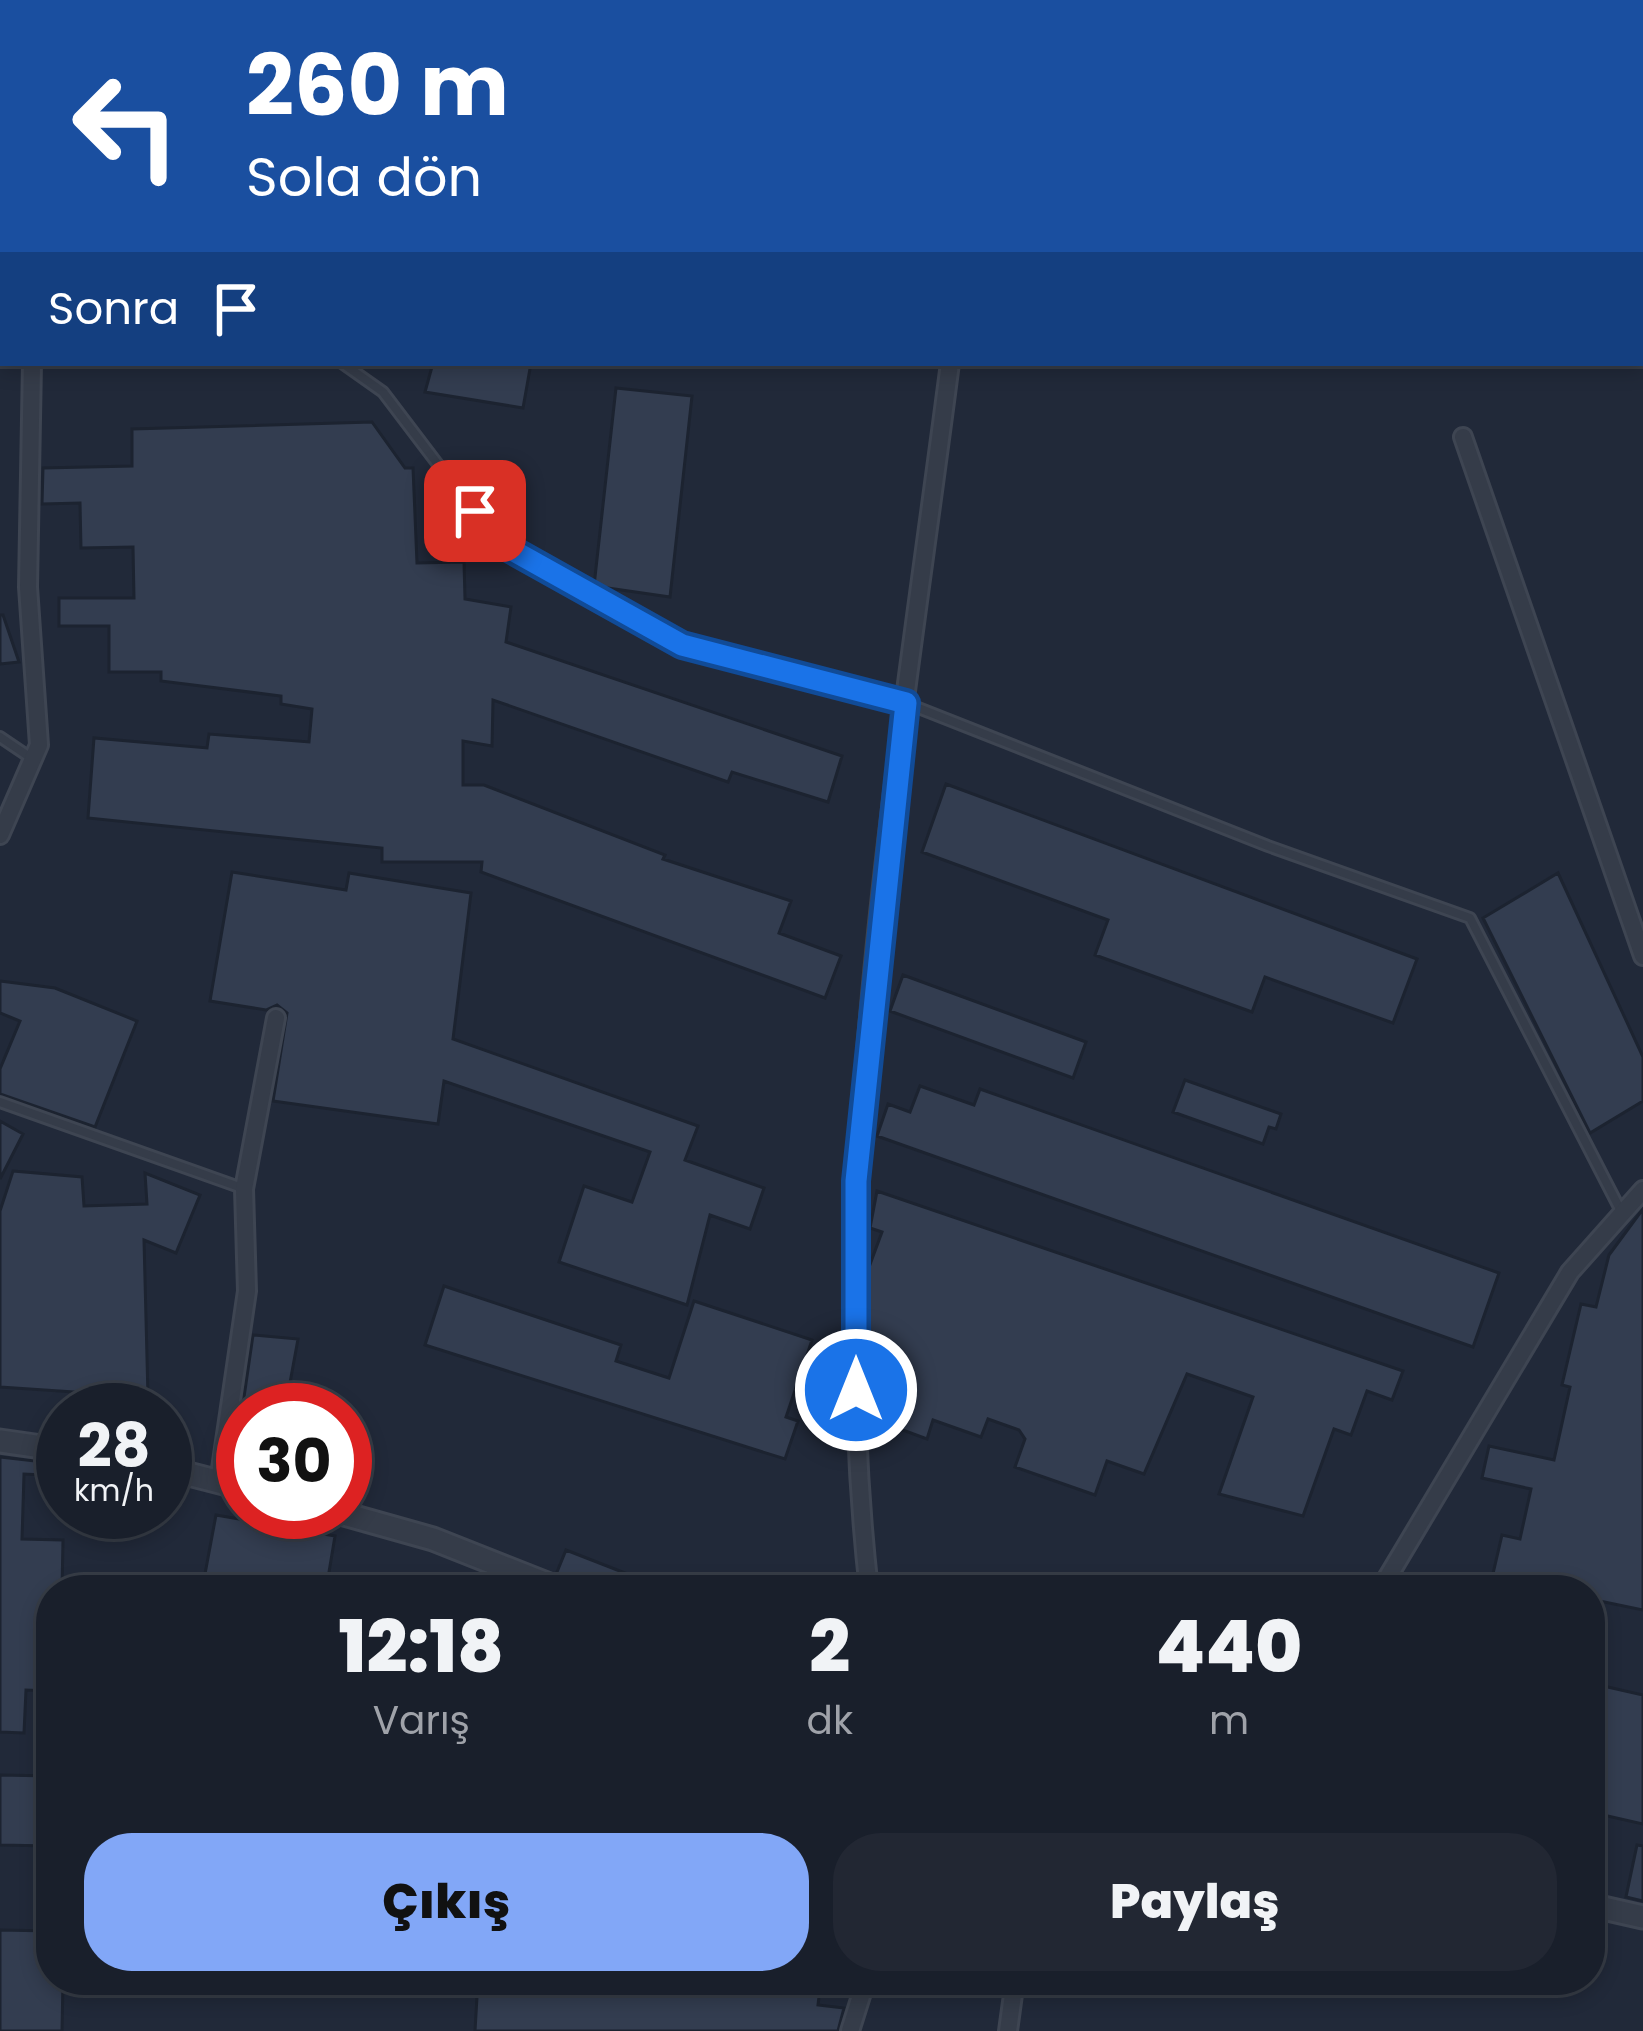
<!DOCTYPE html>
<html lang="tr">
<meta charset="utf-8">
<style>
:root{--surface:#191f2b;--page:#222733;--text:#f1f3f6;--muted:#9fa2a9;--line:#373d47;--accent:#82a7f7}
body{margin:0;font-family:Poppins,sans-serif;background:var(--page);color:var(--text);height:100vh;display:flex;flex-direction:column;font-size:45px;white-space:nowrap}
*{box-sizing:border-box;margin:0}
p{font-size:39px;color:var(--muted)}
.icon{flex:none;width:66px;height:66px;fill:none;stroke:currentColor;stroke-width:2;stroke-linecap:round;stroke-linejoin:round}
.map{position:relative;flex:1;overflow:hidden}
.details{position:absolute;left:36px;top:1575px;width:1569px;height:420px;display:flex;flex-direction:column;background:var(--surface);border-radius:48px;box-shadow:0 6px 18px #0003,0 0 0 3px var(--line)}
.details>*{flex:none}
.banner{position:absolute;left:0px;top:0px;width:1644px;height:366px;box-shadow:0 6px 18px #0003,0 0 0 3px var(--line);background:#1a4fa0;color:#fff;overflow:hidden}
.speed{position:absolute;left:36px;top:1383px;display:flex;gap:24px;font-size:60px;font-weight:700;text-align:center}
.speed>*{display:grid;place-content:center;width:156px;height:156px;border-radius:50%;background:var(--surface);box-shadow:0 6px 18px #0003,0 0 0 3px var(--line);line-height:1}
.speed small{font-size:30px;font-weight:400}
.speed .limit{border:18px solid #d22;background:#fff;color:#111}
.pin{position:absolute;display:grid;place-items:center;width:102px;height:102px;color:#fff;margin:-51px;border-radius:24px;box-shadow:0 6px 18px #0006}
.me{position:absolute;width:132px;margin:-66px;rotate:0deg;stroke-linejoin:round;filter:drop-shadow(0 0 9px #0008)}
.turn{display:flex;align-items:center;gap:42px;height:252px;padding:0 48px;font-size:54px}
.turn .icon{width:156px;height:156px;stroke-width:2.5}
.turn b{display:block;font-size:84px;line-height:102px}
.then{display:flex;align-items:center;height:114px;padding:0 48px;background:#0003;gap:24px;font-size:45px}
.eta{display:flex;justify-content:space-evenly;align-items:center;height:204px;text-align:center}
.eta b{font-size:72px;font-weight:800;line-height:84px}
.primary-button{display:flex;gap:24px;margin-top:auto;padding:24px 48px}
.primary-button a{flex:1;height:138px;border-radius:48px;background:var(--accent);color:#111;font-size:48px;font-weight:800;line-height:138px;text-align:center}
.primary-button a+a{background:var(--page);color:var(--text)}
.map>svg:first-child{display:block}
.lines{fill:none;stroke-linecap:round;stroke-linejoin:round}
.river{stroke:#152036;stroke-width:33}
.building{fill:#333d50;stroke:#1c2330;stroke-width:3}
.service-casing{stroke:#3e4552;stroke-width:14}
.minor-casing{stroke:#3e4552;stroke-width:22}
.tertiary-casing{stroke:#3e4552;stroke-width:27}
.service{stroke:#353c49;stroke-width:8}
.minor{stroke:#353c49;stroke-width:16}
.tertiary{stroke:#353c49;stroke-width:21}
.route-casing{stroke:#114b97;stroke-width:30}
.route{stroke:#1a73e8;stroke-width:21}
</style>
<div class="map">
<svg width="1643" height="2031" viewBox="0 0 1643 2031">
<rect width="100%" height="100%" fill="#212939"/>
<g class="lines">
<!-- river -->
<path class="river" d="M437 0 440 3
M1641 72 1643 70"/>
</g>
<!-- building -->
<path class="building" d="M433 363H531L523 408 425 392Z
M616 388 692 396 670 597 594 586Z
M372 422 405 468H413L417 563 464 562 465 599 511 607 506 642 842 756 828 802 732 772 728 782 493 700 492 746 463 741V785H484L665 855 663 859 791 901 779 933 841 956 825 998 481 872 482 862H382V848L88 818 94 738 207 748 209 734 309 742 312 709 281 704V696L161 681V672H109V626H59V598H134L133 547 81 548 80 503 42 504 43 468 132 466V429Z
M0 615H3L19 662 0 664Z
M946 784 1417 959 1393 1023 1265 977 1252 1012 1095 955 1108 920 922 852Z
M232 872 346 890 349 873 471 893 453 1039 698 1126 685 1160 764 1188 750 1229 710 1215 687 1305 559 1262 584 1186 632 1202 650 1152 444 1081 438 1124 273 1101 287 1013 277 1005 266 1010 210 1001Z
M1558 873 1643 1057V1101L1590 1133 1483 918Z
M903 975 1086 1042 1073 1078 890 1011Z
M0 981 55 988 137 1021 95 1127 0 1094V1069L20 1021 0 1013Z
M1185 1080 1281 1114 1276 1129 1269 1127 1263 1144 1173 1112Z
M920 1086 974 1105 980 1089 1499 1273 1473 1347 877 1136 888 1104 910 1112Z
M0 1121 23 1134 0 1179Z
M13 1171 82 1177 84 1206 147 1204 145 1173 200 1195 176 1253 144 1240 148 1397 0 1387V1211Z
M877 1191 1403 1371 1392 1400 1367 1391 1351 1435 1334 1429 1303 1516 1219 1494 1253 1397 1187 1374 1144 1474 1107 1461 1095 1495 1015 1467 1025 1439 1019 1430 988 1419 981 1437 933 1420 927 1439 889 1425 893 1415 869 1406 868 1270 882 1232 870 1228Z
M1643 1209V1610L1590 1599V1590H1550L1492 1578 1502 1535 1520 1539 1531 1489 1482 1478 1489 1446 1554 1460 1570 1387 1562 1385 1581 1304 1596 1307 1609 1255Z
M444 1286 621 1345 616 1361 669 1378 694 1301 812 1340 786 1417 798 1421 785 1459 425 1345Z
M253 1335 298 1339 285 1410 243 1404Z
M0 1457 44 1462V1475L24 1474 22 1539 63 1540 62 1590H51V1691L26 1690 24 1733 0 1732Z
M216 1515 335 1536 326 1590H202Z
M566 1550 666 1589V1590L576 1586 557 1572Z
M1590 1683 1643 1695V1824L1590 1812Z
M0 1775 51 1776V1846L0 1845Z
M1637 1845 1643 1846V1901L1626 1897Z
M0 1930 51 1931V1980H63L62 2031H0Z
M478 1980 619 1987 620 1980H821L818 2005 844 2008 838 2031H475Z"/>
<g class="lines">
<!-- service casing -->
<g class="service-casing">
<path id="service" d="M1211 3 1212 0
M0 189H3
M342 363 383 392 496 541 683 645 883 694 1268 846 1470 918 1622 1213
M0 737 34 760
M0 1102 242 1188"/>
</g>
<!-- minor casing -->
<g class="minor-casing">
<path id="minor" d="M1463 437 1643 956
M0 835 39 745 28 587 32 363
M219 1482 247 1291 244 1189 276 1018
M869 1590C823 1182 898 768 950 363
M1380 1590 1570 1272 1643 1190
M850 2031 866 1980
M1008 2031 1015 1980"/>
</g>
<!-- tertiary casing -->
<g class="tertiary-casing">
<path id="tertiary" d="M0 1441 63 1450
M165 1468 243 1488
M337 1512 433 1539 562 1590
M1590 1905 1643 1917"/>
</g>
<!-- service -->
<use href="#service" class="service"/>
<!-- minor -->
<use href="#minor" class="minor"/>
<!-- tertiary -->
<use href="#tertiary" class="tertiary"/>
</g>
<g class="lines">
<!-- route casing -->
<g class="route-casing">
<path id="route" d="M475 511 496 541 682 645 906 703 856 1181V1390"/>
</g>
<!-- route -->
<use href="#route" class="route"/>
</g>
</svg>
<div class="speed"><div>28<small>km/h</small></div><div class="limit">30</div></div>
<div class="pin" style="left:475px;top:511px;background:#d93025"><svg class="icon" aria-label="arrive" viewBox="0 0 24 24"><path d="M6 21V4h12l-3 4 3 4H6"/></svg></div>
<svg class="me" style="left:856px;top:1390px" viewBox="-20 -20 40 40"><circle r="17" fill="#1a73e8" stroke="#fff" stroke-width="3"/><path d="M0-11L8 9 0 5-8 9z" fill="#fff"/></svg>
<div class="banner">
<div class="turn"><svg class="icon" aria-label="left" viewBox="0 0 24 24"><path d="M17 20v-9H6M10 6l-5 5 5 5"/></svg><div><b>260 m</b>Sola dön</div></div>
<div class="then">Sonra<svg class="icon" aria-label="arrive" viewBox="0 0 24 24"><path d="M6 21V4h12l-3 4 3 4H6"/></svg></div>
</div>
<section class="details">
<div class="eta">
<div><b>12:18</b><p>Varış</p></div>
<div><b>2</b><p>dk</p></div>
<div><b>440</b><p>m</p></div>
</div>
<div class="primary-button"><a>Çıkış</a><a>Paylaş</a></div>
</section>
</div>
